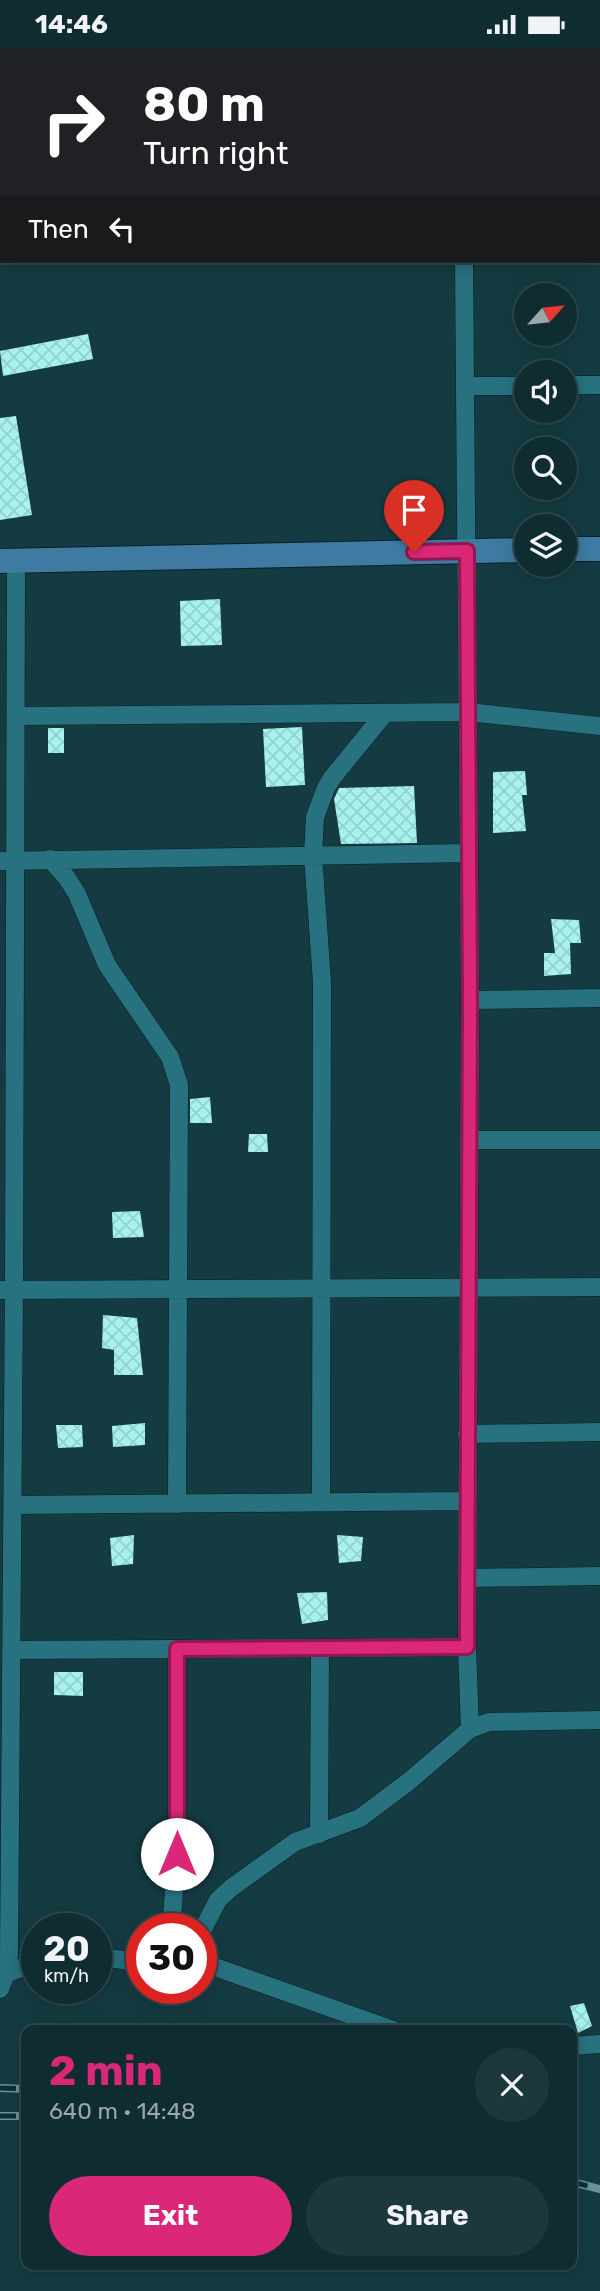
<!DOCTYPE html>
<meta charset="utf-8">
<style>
:root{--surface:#0f2c31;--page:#1d383d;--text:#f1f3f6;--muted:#9ba7ab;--line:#2f484d;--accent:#db2777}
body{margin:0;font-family:Rubik,sans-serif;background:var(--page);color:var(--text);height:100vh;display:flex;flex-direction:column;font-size:26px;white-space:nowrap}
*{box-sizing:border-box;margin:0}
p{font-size:23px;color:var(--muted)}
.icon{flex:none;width:38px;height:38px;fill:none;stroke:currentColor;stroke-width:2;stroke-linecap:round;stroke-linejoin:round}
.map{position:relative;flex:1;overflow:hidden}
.side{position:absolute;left:21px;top:1976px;width:556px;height:245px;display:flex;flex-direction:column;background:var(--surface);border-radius:14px;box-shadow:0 4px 18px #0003,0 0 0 2px var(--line)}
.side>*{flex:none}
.top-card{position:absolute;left:0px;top:0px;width:600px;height:214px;box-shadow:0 4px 18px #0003,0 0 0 2px var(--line);background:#202124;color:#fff;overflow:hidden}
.needle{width:46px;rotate:63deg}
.buttons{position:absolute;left:514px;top:234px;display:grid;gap:14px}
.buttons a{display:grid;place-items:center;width:63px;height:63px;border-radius:50%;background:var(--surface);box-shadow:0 4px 18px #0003,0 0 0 2px var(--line);font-size:35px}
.speed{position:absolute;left:21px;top:1864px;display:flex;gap:14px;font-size:35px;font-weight:700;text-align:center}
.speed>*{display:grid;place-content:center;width:91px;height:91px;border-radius:50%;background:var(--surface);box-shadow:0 4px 18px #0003,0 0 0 2px var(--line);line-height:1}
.speed small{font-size:18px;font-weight:400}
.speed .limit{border:10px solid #d22;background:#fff;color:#111}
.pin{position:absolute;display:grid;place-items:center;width:60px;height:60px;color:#fff;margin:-72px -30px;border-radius:50% 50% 50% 0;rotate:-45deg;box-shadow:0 0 7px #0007}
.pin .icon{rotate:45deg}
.me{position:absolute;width:77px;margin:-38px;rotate:0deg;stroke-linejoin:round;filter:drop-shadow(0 0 5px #0008)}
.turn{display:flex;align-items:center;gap:24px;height:147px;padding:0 28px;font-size:32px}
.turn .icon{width:91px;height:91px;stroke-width:2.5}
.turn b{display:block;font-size:49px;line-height:60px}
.then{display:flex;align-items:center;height:66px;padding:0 28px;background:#0003;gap:14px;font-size:26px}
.round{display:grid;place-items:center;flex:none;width:74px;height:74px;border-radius:37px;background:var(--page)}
.summary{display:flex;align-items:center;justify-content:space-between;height:119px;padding:0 28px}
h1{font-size:42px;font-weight:700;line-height:52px;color:var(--accent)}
.cta{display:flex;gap:14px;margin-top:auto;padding:14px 28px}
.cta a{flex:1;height:80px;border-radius:42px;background:var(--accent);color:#fff;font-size:28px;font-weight:700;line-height:80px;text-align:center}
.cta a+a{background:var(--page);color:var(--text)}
.status{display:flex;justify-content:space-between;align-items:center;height:49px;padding:0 35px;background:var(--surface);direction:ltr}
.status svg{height:19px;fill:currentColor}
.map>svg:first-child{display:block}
.building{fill:url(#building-cross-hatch)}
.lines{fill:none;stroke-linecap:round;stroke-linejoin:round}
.minor-casing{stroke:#092024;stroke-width:19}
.secondary-casing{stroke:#092024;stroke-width:26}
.minor{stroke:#28727f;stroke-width:18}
.secondary{stroke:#3e7aa2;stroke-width:24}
.rail-casing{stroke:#6c9197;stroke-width:8}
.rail{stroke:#083037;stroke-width:5;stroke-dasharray:16;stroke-linecap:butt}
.route-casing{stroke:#8e194d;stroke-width:18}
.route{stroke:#db2777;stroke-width:12}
</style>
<div class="status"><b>14:46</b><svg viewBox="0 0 49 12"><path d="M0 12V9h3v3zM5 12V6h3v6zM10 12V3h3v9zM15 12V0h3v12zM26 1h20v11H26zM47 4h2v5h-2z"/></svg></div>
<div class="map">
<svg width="600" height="2242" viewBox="0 0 600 2242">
<defs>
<pattern id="building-cross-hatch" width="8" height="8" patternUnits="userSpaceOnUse" patternTransform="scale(1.75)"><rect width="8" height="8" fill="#a8f2ed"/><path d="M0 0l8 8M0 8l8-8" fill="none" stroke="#93d0cd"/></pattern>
</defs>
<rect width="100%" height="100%" fill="#143b41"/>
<!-- building -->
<path class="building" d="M88 285 93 310 3 327 0 302Z
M16 367 32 466 0 471V369Z
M220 550 222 596 181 597 180 552Z
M302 678 305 736 266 738 263 680Z
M48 679H64V704H48Z
M525 722 527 746H522L526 782 493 784V723Z
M414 737 417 794 341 795 334 750 339 739Z
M551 870 579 871 581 894H570L571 925 544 927V904H555Z
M210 1048 212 1074H190V1050Z
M249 1085H267L268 1103H248Z
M140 1162 144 1188 113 1189 112 1163Z
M103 1266 137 1269 143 1326H114V1301L102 1299Z
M145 1374V1396L113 1398 112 1377Z
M56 1376H82L83 1398 58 1399Z
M134 1486 133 1515 112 1517 110 1489Z
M337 1486 363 1488 361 1512 339 1514Z
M327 1543 328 1571 302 1575 297 1544Z
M54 1623H83V1647L54 1646Z
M584 1954 592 1977 578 1984 570 1957Z"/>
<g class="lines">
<!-- minor casing -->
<g class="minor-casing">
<path id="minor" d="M300 0 305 2
M466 2V0
M598 48H600
M464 212 470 951 467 1598 470 1680
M565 336H600
M465 337H527
M17 667 468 663 600 677
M50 810 67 829 77 845 107 916 170 1008 179 1036 177 1455
M0 812 469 804
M470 951 600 949
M469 1091H600
M0 1241 600 1238
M467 1385 600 1383
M321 1453 322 933 313 806 315 768 326 739 332 729 385 664
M13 1456 467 1452
M467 1529 600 1527
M11 1601 467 1598
M319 1785 320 1599
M171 1880 177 1805V1600
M201 1884 218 1851 231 1839 295 1793 360 1769 408 1733 470 1680 489 1673 600 1671
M96 1908 142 1913
M201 1913 393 1981
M6 1925 37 1912
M0 1940 6 1925 9 1906 14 1241 16 512
M572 1997 600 1995"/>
</g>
<!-- secondary casing -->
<g class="secondary-casing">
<path id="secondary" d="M565 500H600
M0 512 527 501"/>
</g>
<!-- minor -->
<use href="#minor" class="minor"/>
<!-- secondary -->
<use href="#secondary" class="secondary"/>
<!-- rail casing -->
<g class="rail-casing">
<path id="rail" d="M0 2039 26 2040
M0 2067H26
M572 2133 600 2140"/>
</g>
<!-- rail -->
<use href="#rail" class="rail"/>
</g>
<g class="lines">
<!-- route casing -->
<g class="route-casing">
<path id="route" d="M177 1805V1600L467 1598 470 951 467 502 414 503"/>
</g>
<!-- route -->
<use href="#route" class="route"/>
</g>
</svg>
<div class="buttons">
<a><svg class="needle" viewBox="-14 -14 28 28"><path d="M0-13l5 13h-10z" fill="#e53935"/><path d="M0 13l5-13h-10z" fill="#9ba7ab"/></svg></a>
<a><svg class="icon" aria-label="sound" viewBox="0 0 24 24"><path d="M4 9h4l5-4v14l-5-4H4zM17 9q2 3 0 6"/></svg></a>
<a><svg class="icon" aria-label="search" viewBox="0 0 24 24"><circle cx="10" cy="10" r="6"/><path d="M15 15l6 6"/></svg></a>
<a><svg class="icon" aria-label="layers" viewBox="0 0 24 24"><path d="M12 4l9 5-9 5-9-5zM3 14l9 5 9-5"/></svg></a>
</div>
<div class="speed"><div>20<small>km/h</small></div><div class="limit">30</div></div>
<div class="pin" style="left:414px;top:503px;background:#d93025"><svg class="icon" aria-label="arrive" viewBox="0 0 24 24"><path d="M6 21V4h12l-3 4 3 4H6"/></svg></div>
<svg class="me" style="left:177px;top:1805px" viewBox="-20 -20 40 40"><circle r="19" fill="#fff"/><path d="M0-13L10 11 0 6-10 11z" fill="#db2777"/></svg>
<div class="top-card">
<div class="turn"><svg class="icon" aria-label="right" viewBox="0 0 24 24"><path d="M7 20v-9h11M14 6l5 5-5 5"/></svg><div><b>80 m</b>Turn right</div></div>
<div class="then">Then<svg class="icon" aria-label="left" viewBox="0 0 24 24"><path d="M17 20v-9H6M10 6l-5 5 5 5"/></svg></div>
</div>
<section class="side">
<div class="summary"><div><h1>2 min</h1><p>640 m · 14:48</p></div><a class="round"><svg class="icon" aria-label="close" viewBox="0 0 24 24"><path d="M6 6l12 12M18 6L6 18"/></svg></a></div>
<div class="cta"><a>Exit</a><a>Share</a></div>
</section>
</div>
